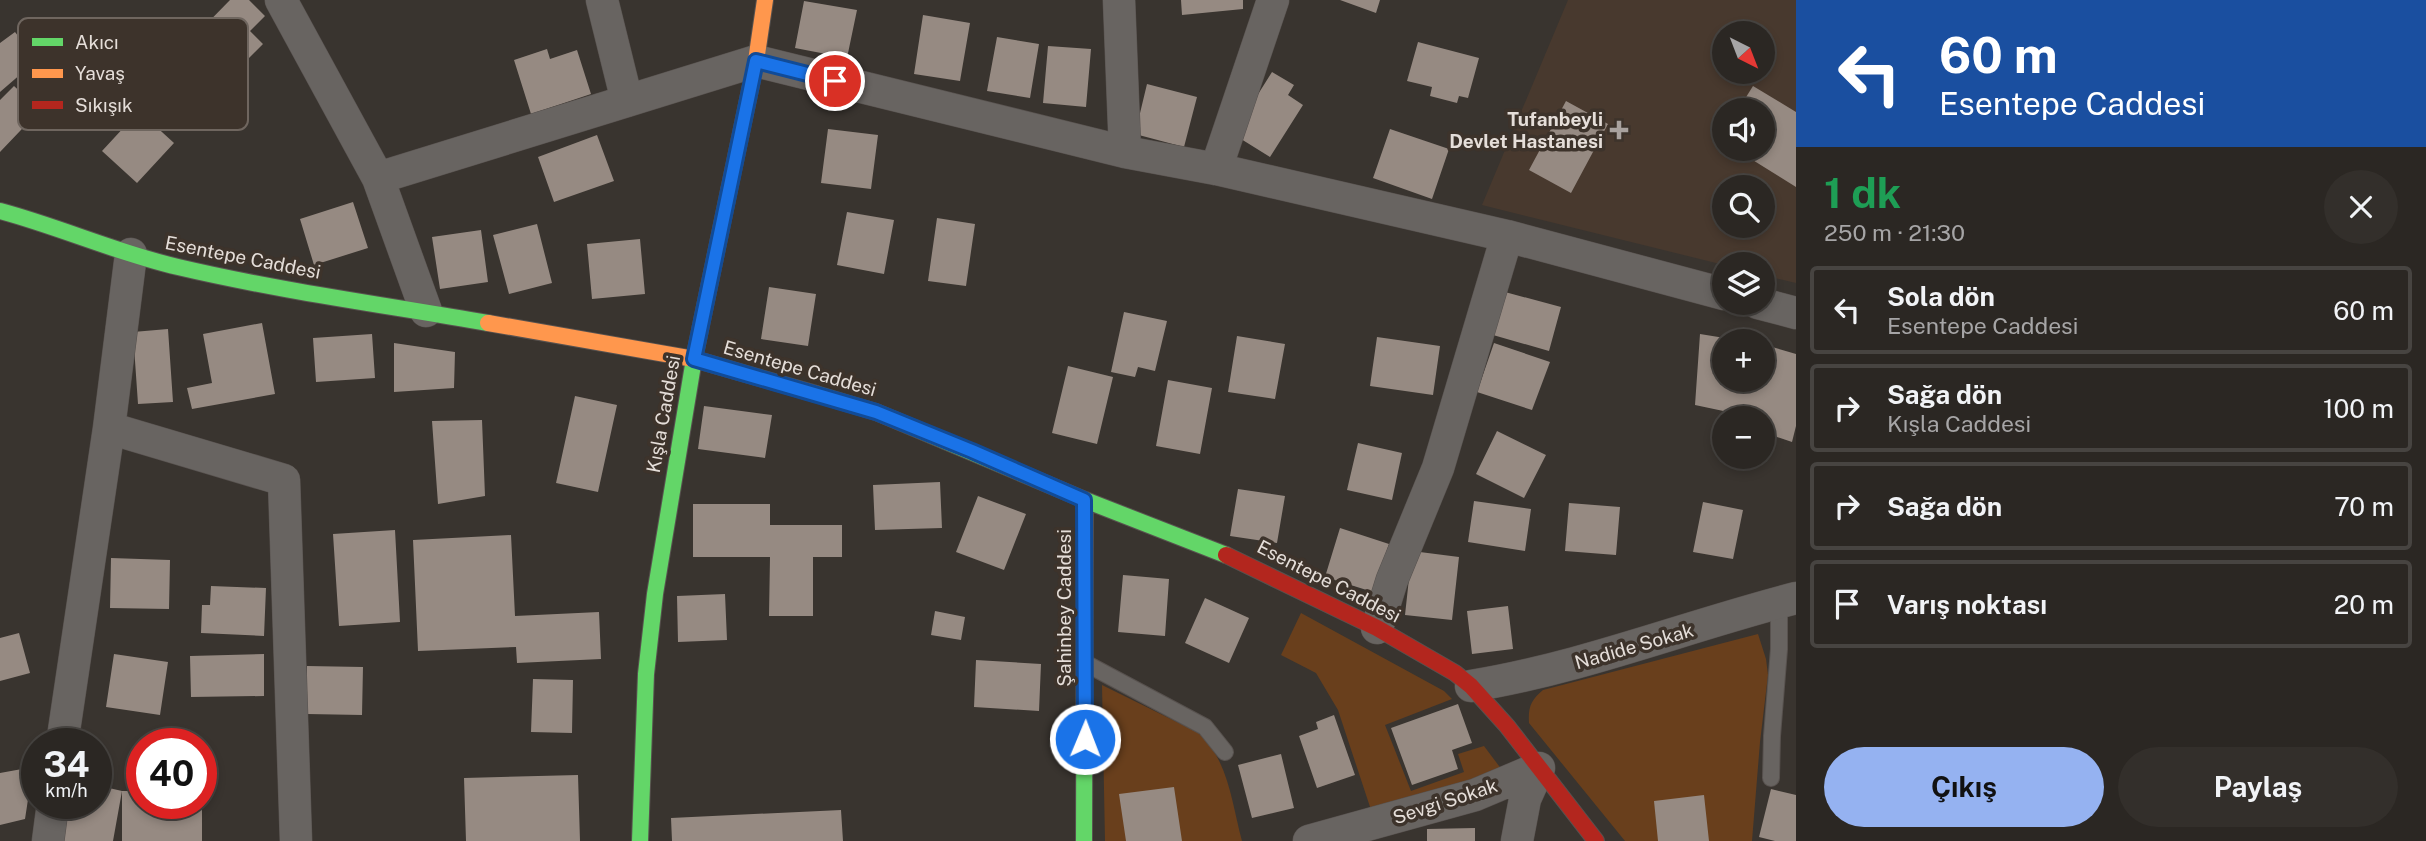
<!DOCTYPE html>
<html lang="tr">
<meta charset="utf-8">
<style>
:root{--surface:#2b2723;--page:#332f2b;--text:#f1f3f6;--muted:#a6a5a6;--line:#474441;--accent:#95b2f1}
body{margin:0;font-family:"Public Sans",sans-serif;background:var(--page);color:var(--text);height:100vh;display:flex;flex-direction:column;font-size:26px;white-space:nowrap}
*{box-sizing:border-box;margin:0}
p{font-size:23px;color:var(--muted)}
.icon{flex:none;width:38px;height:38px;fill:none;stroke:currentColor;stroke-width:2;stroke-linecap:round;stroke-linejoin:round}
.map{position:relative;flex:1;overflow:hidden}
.panel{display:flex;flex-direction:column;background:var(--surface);width:630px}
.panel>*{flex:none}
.banner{background:#1a4fa0;color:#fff;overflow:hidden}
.needle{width:46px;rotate:138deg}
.buttons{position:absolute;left:1712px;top:21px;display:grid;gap:14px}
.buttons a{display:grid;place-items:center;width:63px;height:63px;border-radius:50%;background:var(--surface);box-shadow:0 4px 10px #0003,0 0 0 2px var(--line);font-size:35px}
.speed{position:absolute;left:21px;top:728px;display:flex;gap:14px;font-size:35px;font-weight:700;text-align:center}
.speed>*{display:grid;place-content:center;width:91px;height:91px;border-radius:50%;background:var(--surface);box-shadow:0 4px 10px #0003,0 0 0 2px var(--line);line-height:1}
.speed small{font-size:18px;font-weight:400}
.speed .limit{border:10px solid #d22;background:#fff;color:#111}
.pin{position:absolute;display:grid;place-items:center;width:60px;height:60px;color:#fff;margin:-30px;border:4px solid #fff;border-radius:50%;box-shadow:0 2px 7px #0007}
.me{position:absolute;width:77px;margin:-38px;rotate:1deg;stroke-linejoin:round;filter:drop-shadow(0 0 5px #0008)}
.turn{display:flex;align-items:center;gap:24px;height:147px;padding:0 28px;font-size:32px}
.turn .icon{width:91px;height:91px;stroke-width:2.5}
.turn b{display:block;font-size:49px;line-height:60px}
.round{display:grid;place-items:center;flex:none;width:74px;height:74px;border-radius:37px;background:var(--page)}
.overview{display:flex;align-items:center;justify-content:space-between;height:119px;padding:0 28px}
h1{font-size:42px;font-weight:700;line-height:52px;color:#1e9e55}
.button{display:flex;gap:14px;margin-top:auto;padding:14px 28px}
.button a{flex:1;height:80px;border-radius:42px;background:var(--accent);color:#111;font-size:28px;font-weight:700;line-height:80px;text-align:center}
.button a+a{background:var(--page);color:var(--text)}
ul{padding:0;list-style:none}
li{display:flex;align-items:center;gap:21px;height:88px;margin:0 14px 10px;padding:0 14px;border:4px solid var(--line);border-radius:7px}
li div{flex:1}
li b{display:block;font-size:26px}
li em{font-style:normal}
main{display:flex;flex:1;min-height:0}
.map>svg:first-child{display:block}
.built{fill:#48392e;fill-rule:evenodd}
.green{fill:#693f1c}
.building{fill:#968a82}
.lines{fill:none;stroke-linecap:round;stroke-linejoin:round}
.lane-casing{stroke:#58524f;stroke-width:18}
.street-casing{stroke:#58524f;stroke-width:33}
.fast-casing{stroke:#58524f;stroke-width:18}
.slow-casing{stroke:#58524f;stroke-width:18}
.jam-casing{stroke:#58524f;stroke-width:18}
.lane{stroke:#686461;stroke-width:16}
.street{stroke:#686461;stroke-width:32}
.fast{stroke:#63d668;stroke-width:16}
.slow{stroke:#ff974d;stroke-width:16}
.jam{stroke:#b3261e;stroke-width:16}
.route-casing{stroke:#114b97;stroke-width:18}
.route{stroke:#1a73e8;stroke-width:12}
.poi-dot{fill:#a9a29e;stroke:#3d332b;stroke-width:2.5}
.labels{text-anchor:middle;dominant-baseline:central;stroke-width:7;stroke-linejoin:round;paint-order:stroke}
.poi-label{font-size:19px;font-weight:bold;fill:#e5ded9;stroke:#3d332b;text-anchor:end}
.street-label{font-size:19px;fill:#e5ded9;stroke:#3d332b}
.key{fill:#3d332b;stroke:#6f665f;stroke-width:2}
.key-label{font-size:19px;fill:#e5ded9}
</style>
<main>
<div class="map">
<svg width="1796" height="841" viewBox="0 0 1796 841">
<rect width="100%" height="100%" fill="#39342f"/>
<!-- built -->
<path class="built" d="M1568 0H1796V283L1762 275V264L1724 265 1482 205ZM1724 33H1762V72H1724ZM1724 110H1762V149H1724ZM1724 187H1762V226H1724Z"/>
<!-- green -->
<path class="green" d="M1301 613 1444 691 1452 699 1385 725 1411 791 1464 772 1458 754 1484 746 1505 774 1374 819 1338 710 1316 673 1281 655Z
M1758 634 1766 659 1768 675 1760 742 1752 841H1625L1529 723C1528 707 1531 700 1543 690Z
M1102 685 1197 732C1228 757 1232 804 1242 841H1105Z"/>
<!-- building -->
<path class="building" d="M230 0H249L265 16 250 31 263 44 220 87 182 49Z
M1181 0H1243V9L1182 15Z
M1340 0H1380L1376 13Z
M804 1 857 10 847 58 795 48Z
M923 15 970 23 960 81 914 74Z
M15 32 37 60 0 92V43Z
M997 37 1039 44 1030 98 987 91Z
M1418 42 1479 58 1468 98 1459 96 1457 103 1430 96 1432 87 1407 81Z
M1048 46 1091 49 1086 107 1043 103Z
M547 49 550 59 577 50 591 94 531 114 514 60Z
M1272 72 1294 85 1288 95 1303 105 1270 157 1233 134Z
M1147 84 1197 97 1184 147 1135 134Z
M14 86 40 110 0 152V100Z
M1753 86 1796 112V187L1735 149H1762V110H1738Z
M1566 101 1608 124 1571 193 1529 170Z
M139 111 174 143 137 183 102 151Z
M828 129 878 135 871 189 821 183Z
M1390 129 1449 149 1432 199 1373 178Z
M597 135 614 181 554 202 538 157Z
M353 202 368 248 314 265 300 219Z
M847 212 894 220 884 274 837 265Z
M937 218 975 224 966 286 928 281Z
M537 224 552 283 509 294 493 235Z
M481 230 488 282 440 289 432 237Z
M640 239 645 294 592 299 587 244Z
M769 287 816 294 808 346 761 339Z
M1505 292 1561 307 1549 351 1493 335Z
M1124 312 1167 321 1155 371 1138 367 1135 377 1111 372Z
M262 323 275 394 192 409 187 388 212 383 203 334Z
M168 329 173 402 138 404 133 332Z
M372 334 375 378 316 382 313 338Z
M1700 334 1737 340 1724 341V380H1762V344L1796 354V426L1792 442 1762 432V418H1746L1747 416 1695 405Z
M1237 336 1285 344 1275 399 1228 392Z
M1377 337 1440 346 1433 395 1370 386Z
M394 343 455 352 454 388 394 392Z
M1494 343 1550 362 1532 410 1477 392Z
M1068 366 1113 377 1097 444 1052 433Z
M1168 380 1212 388 1200 454 1156 446Z
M575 396 617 405 598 492 556 483Z
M704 406 772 415 765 458 698 449Z
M482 420 485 496 438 504 432 421Z
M1497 431 1546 455 1524 498 1476 474Z
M1358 443 1402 453 1392 500 1347 490Z
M940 482 942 528 875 530 873 485Z
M1238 489 1285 496 1277 543 1230 536Z
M978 496 1026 514 1004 570 956 552Z
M1474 501 1531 509 1525 551 1468 542Z
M1703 502 1743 510 1733 559 1693 552Z
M1569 503 1620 507 1616 555 1565 551Z
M693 504H770V525H842V557H813V616H769L770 557H693Z
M1340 528 1389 544 1373 592 1325 577Z
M395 530 400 622 339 626 333 534Z
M511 535 515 616 599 612 601 659 517 663 516 647 418 651 413 540Z
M1412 551 1459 557 1452 620 1405 615Z
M111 558 170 560 169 609 110 608Z
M1123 575 1169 579 1165 636 1118 632Z
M211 586 266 588 264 636 201 633 202 605H210Z
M725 594 727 640 678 642 677 596Z
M1205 598 1249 618 1229 663 1185 643Z
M1508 606 1513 649 1472 654 1467 611Z
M935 611 965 617 961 640 931 635Z
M19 633 30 673 0 681V638Z
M114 654 168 662 160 715 106 707Z
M264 654V696L191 697 190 656Z
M976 660 1041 664 1039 711 974 707Z
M307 666 363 667 362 715 307 714Z
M533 679 573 680 572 733 531 732Z
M1458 704 1472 743 1452 750 1458 769 1412 785 1391 728Z
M1334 715 1355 775 1317 788 1299 736 1318 729 1316 722Z
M1281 754 1294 808 1252 818 1238 765Z
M33 767 25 819 0 825V773Z
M578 775 580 841H466L464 778Z
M96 785 122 791H142V803H202V841H122V791L113 841H61L66 803H96Z
M1174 787 1182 841H1126L1119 794Z
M1771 789 1796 795V841H1775L1759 837Z
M1704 795 1709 841H1658L1654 801Z
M841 810 843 841H672L671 818Z
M1475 828V841H1427V829Z"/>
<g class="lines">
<!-- lane casing -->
<g class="lane-casing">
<path id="lane" d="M1085 663 1205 727 1225 752
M1771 778 1772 736 1779 649V603"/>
</g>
<!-- street casing -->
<g class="street-casing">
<path id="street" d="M281 0 378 178 426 311
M602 0 627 101 756 61 1125 152 1216 169 1507 236 1724 294
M1119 0 1125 152
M1216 169 1273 0
M378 178 627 101
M1758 303 1796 313
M109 428 284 480 296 841
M1377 628 1392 580 1438 468 1507 236
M1471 686C1582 668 1687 626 1796 598
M62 744 109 428 131 254
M48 841 53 803
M1309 841 1475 795 1539 768
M1517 841 1525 799 1539 768"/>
</g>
<!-- fast casing -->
<g class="fast-casing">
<path id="fast" d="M0 211C60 227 117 253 178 267 280 291 385 305 488 323
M816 394 876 412 1085 500 1226 555
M640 841 646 674 655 594 694 359 729 190
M1084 841 1085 500"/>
</g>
<!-- slow casing -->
<g class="slow-casing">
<path id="slow" d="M729 190 756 61 765 0
M488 323 694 359 816 394"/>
</g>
<!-- jam casing -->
<g class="jam-casing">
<path id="jam" d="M1226 555 1377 628 1455 673 1471 686 1507 726 1596 841"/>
</g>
<!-- lane -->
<use href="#lane" class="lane"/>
<!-- street -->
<use href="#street" class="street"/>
<!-- fast -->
<use href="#fast" class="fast"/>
<!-- slow -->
<use href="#slow" class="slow"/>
<!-- jam -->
<use href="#jam" class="jam"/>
</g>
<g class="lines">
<!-- route casing -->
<g class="route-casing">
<path id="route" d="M835 81 756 61 694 359 876 412 972 451 1084 500 1085 739"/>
</g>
<!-- route -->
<use href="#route" class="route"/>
</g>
<!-- markers -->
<path class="poi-dot" d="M1615.5 119.5h7v7h7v7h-7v7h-7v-7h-7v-7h7z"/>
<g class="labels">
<!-- poi labels -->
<g class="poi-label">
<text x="1603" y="119">Tufanbeyli<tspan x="1603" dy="22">Devlet Hastanesi</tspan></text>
</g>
<!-- street labels -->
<g class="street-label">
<text transform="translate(243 257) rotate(11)">Esentepe Caddesi</text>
<text transform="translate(800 368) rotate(16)">Esentepe Caddesi</text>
<text transform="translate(663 414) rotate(-80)">Kışla Caddesi</text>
<text transform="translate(1329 581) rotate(27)">Esentepe Caddesi</text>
<text transform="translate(1064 608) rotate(-90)">Şahinbey Caddesi</text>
<text transform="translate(1634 646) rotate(-16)">Nadide Sokak</text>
<text transform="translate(1445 801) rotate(-18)">Sevgi Sokak</text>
</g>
</g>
<!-- legend -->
<rect x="18" y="18" width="230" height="112" rx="10" class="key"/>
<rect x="32" y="38" width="31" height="8" fill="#63d668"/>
<rect x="32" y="69" width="31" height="9" fill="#ff974d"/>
<rect x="32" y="101" width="31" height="8" fill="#b3261e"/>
<g class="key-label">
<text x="75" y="49">Akıcı</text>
<text x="75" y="80">Yavaş</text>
<text x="75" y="112">Sıkışık</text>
</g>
</svg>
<div class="buttons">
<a><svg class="needle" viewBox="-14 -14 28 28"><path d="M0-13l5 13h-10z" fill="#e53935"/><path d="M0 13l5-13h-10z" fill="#a6a5a6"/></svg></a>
<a><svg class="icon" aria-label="sound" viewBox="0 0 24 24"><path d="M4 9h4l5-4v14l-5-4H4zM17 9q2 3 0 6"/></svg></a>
<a><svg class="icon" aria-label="search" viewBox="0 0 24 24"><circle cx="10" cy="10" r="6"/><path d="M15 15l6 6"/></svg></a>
<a><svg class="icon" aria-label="layers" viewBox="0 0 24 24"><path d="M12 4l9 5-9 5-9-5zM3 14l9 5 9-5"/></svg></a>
<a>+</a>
<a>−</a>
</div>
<div class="speed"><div>34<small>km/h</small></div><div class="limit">40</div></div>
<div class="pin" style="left:835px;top:81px;background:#d93025"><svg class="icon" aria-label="arrive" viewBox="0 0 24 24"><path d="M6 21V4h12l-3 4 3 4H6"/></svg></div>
<svg class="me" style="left:1085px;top:739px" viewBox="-20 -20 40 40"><circle r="17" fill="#1a73e8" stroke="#fff" stroke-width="3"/><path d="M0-11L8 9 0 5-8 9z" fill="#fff"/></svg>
</div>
<section class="panel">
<div class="banner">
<div class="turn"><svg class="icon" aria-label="left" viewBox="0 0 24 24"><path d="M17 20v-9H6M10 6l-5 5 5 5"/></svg><div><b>60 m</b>Esentepe Caddesi</div></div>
</div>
<div class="overview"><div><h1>1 dk</h1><p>250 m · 21:30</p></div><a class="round"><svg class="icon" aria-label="close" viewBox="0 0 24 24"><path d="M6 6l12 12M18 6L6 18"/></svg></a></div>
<ul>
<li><svg class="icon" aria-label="left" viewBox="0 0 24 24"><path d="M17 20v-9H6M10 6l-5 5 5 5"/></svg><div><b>Sola dön</b><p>Esentepe Caddesi</p></div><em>60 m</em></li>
<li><svg class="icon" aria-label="right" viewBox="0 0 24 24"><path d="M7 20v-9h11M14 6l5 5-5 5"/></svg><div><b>Sağa dön</b><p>Kışla Caddesi</p></div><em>100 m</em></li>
<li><svg class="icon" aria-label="right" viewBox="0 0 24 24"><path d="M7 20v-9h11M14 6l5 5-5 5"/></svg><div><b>Sağa dön</b></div><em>70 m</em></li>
<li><svg class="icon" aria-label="arrive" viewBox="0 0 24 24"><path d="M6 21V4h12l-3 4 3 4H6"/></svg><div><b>Varış noktası</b></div><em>20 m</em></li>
</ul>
<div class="button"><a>Çıkış</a><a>Paylaş</a></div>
</section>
</main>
